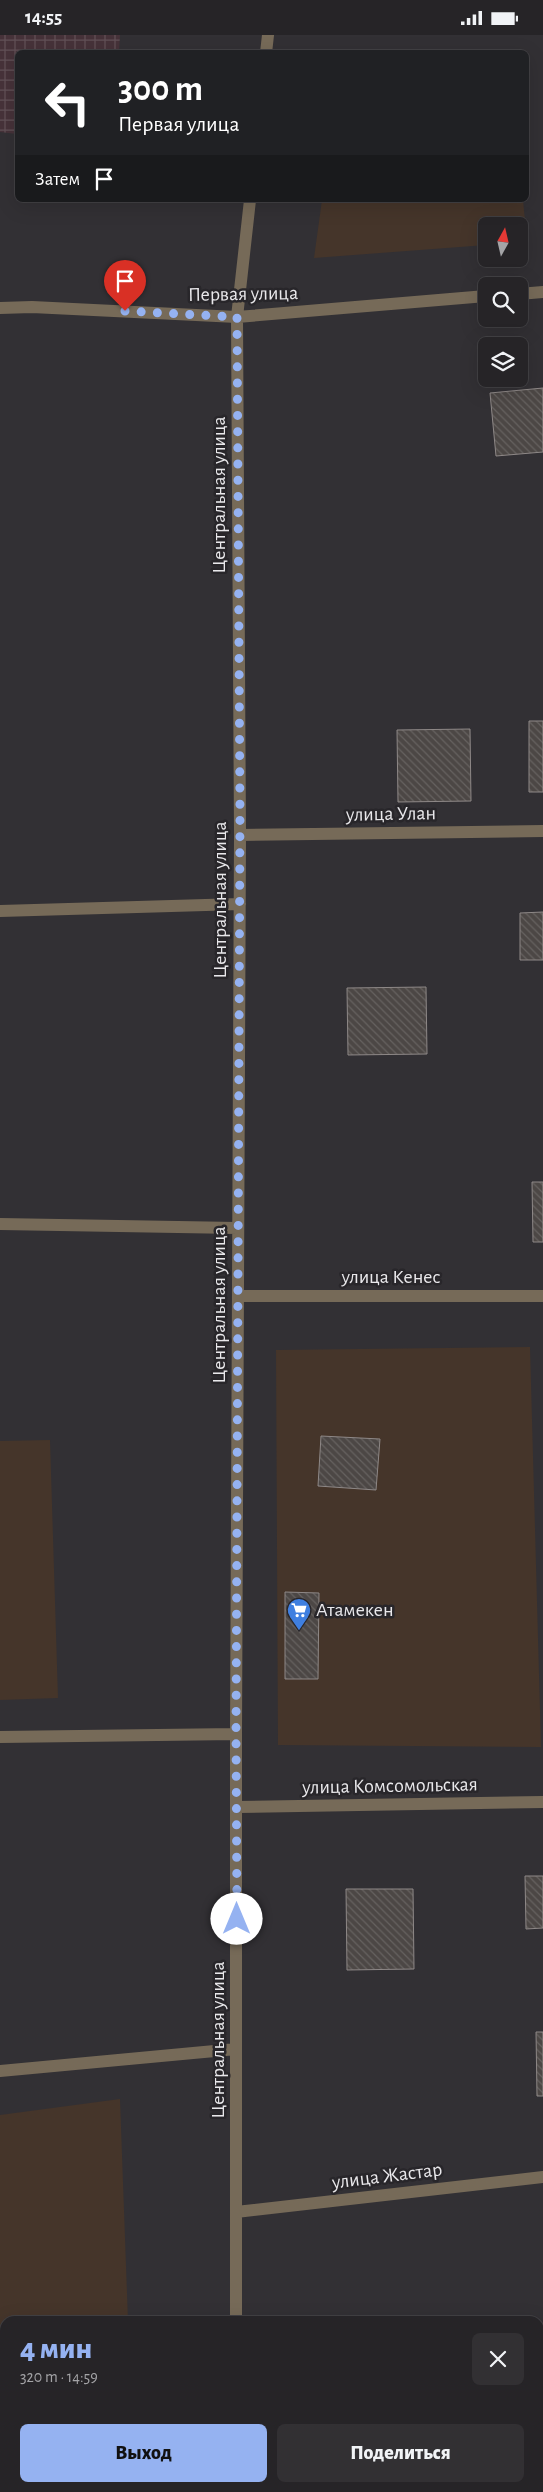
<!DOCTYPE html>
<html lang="ru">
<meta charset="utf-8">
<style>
:root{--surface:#262427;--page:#323033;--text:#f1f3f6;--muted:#a4a4a7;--line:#424144;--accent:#95b2f1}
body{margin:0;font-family:"Alegreya Sans",sans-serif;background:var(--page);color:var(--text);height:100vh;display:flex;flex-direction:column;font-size:19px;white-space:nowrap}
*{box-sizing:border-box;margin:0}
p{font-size:16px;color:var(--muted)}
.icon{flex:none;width:28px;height:28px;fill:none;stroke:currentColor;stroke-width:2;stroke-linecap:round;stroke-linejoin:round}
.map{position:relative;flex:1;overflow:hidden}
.sheet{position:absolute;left:0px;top:2281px;width:544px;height:176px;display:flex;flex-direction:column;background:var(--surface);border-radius:15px 15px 0 0;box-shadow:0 5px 20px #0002,0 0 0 1px var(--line)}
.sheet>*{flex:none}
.hud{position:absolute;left:15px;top:15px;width:514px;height:152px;border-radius:8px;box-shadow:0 5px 20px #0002,0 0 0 1px var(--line);background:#202124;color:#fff;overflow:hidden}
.needle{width:32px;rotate:8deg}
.controls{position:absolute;left:478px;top:182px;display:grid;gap:10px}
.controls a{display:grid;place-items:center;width:50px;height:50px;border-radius:8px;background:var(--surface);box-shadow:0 5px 20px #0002,0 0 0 1px var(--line);font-size:25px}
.pin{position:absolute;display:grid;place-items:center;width:42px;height:42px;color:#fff;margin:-51px -21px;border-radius:50% 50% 50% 0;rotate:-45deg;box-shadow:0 0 5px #0007}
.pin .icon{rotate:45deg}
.me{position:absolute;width:55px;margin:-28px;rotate:0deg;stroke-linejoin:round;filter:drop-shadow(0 0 4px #0008)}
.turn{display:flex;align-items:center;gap:18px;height:105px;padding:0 20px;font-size:22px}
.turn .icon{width:65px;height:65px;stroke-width:2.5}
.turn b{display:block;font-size:35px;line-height:42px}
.then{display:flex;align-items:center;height:48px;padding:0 20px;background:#0003;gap:10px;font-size:19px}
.round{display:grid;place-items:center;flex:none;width:52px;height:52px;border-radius:8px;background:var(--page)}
.overview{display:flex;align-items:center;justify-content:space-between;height:85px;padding:0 20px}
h1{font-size:30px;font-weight:800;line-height:38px;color:var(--accent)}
.action{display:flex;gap:10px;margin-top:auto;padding:10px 20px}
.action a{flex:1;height:58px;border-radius:8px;background:var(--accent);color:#111;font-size:20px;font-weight:800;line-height:58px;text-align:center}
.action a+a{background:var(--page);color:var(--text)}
.status{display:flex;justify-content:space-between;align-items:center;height:35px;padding:0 25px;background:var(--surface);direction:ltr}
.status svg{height:14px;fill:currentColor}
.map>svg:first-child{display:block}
.commercial{fill:#45352a}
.industrial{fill:url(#industrial-grid)}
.building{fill:url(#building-back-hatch);stroke:#8e8887}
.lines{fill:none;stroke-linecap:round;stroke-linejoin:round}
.minor{stroke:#766a58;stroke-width:12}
.route{stroke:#95b2f1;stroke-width:9;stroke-dasharray:0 16.2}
.labels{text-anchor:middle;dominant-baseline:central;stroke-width:5;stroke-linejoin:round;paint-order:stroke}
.street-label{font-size:20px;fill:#e9e8eb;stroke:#28262a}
.poi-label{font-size:20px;fill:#e9e8eb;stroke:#28262a;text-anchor:start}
</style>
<div class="status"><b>14:55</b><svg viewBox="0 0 49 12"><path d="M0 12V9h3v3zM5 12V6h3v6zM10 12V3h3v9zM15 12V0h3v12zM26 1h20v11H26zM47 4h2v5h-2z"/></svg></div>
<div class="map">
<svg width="543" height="2457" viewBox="0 0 543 2457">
<defs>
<pattern id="industrial-grid" width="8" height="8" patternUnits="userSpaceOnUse" patternTransform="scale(1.25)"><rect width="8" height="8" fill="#463239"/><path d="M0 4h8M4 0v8" fill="none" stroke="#615056"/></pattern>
<pattern id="building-back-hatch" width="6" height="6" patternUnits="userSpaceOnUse" patternTransform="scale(1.25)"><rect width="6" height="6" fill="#4c4745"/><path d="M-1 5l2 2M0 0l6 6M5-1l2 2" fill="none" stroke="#666260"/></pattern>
</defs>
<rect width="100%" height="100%" fill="#323034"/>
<!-- commercial -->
<path class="commercial" d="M322 165H523L527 207H519V191H486V210L314 223Z
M530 1312 541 1712 278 1710 276 1315Z
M50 1405 58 1663 0 1665V1406Z
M120 2064 128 2286H5V2452H134L135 2457H0V2080Z"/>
<!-- industrial -->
<path class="industrial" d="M0 0H120L119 17 18 18 17 99 0 97Z"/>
<!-- building -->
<path class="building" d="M543 353V417L496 421 490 358Z
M529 686H543V757H529Z
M470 694 471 766 398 767 397 695Z
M543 877V925H520V878Z
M426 952 427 1019 348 1020 347 953Z
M532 1147H543V1207H533Z
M321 1401 380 1404 376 1455 318 1451Z
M285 1557 319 1558 318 1644H285Z
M525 1841H543V1893L526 1894Z
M346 1854H413L414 1934 347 1935Z
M536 1997H543V2061H537Z
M413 2283V2286H346V2284Z"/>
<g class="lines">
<!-- minor -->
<path class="minor" d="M266 18 268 0
M519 259 543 257
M0 273 32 272 237 282 486 261
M240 800 543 796
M0 876 240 869
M0 1189 237 1193
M238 1261H543
M0 1702 236 1699
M237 1772 543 1767
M0 2036 236 2014
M236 2177 543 2142
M236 2286V1699L240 800 237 282 250 165
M237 2452V2457"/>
</g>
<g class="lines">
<!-- route -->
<path class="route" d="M125 276 237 282 240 780 236 1699 237 1884"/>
</g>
<!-- icons -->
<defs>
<g id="supermarket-pin" transform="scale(1.25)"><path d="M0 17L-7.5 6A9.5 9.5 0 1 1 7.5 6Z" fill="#3f7fe0" stroke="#28262a"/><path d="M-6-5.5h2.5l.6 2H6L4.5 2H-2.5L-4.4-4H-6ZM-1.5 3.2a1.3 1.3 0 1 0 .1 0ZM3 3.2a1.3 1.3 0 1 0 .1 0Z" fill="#fff"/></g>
</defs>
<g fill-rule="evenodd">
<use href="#supermarket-pin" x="299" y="1575"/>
</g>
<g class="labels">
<!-- street labels -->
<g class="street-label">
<text transform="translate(243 259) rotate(-1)">Первая улица</text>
<text transform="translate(219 460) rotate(-90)">Центральная улица</text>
<text transform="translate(391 779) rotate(-1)">улица Улан</text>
<text transform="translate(220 865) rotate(-90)">Центральная улица</text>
<text x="391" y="1242">улица Кенес</text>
<text transform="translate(219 1270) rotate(-90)">Центральная улица</text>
<text transform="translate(390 1751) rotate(-1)">улица Комсомольская</text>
<text transform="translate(218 2005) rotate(-90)">Центральная улица</text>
<text transform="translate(387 2141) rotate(-7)">улица Жастар</text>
</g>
<!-- poi labels -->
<g class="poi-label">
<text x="316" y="1575">Атамекен</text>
</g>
</g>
</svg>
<div class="controls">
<a><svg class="needle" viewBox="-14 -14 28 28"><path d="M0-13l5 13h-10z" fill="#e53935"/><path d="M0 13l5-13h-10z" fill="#a4a4a7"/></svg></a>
<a><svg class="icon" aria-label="search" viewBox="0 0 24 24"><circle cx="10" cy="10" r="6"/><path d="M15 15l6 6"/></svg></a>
<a><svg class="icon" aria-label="layers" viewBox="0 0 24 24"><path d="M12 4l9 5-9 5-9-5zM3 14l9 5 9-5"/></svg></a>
</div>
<div class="pin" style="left:125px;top:276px;background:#d93025"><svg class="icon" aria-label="arrive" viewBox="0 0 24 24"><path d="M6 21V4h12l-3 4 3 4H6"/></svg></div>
<svg class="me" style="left:237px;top:1884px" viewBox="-20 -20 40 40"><circle r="19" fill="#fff"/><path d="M0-13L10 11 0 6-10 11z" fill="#95b2f1"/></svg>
<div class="hud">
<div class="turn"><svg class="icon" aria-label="left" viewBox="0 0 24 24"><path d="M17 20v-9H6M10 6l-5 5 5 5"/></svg><div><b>300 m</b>Первая улица</div></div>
<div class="then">Затем<svg class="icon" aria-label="arrive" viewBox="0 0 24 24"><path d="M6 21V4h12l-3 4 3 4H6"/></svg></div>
</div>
<section class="sheet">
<div class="overview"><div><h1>4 мин</h1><p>320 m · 14:59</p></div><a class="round"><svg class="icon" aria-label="close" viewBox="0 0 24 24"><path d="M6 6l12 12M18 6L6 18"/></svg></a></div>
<div class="action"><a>Выход</a><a>Поделиться</a></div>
</section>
</div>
